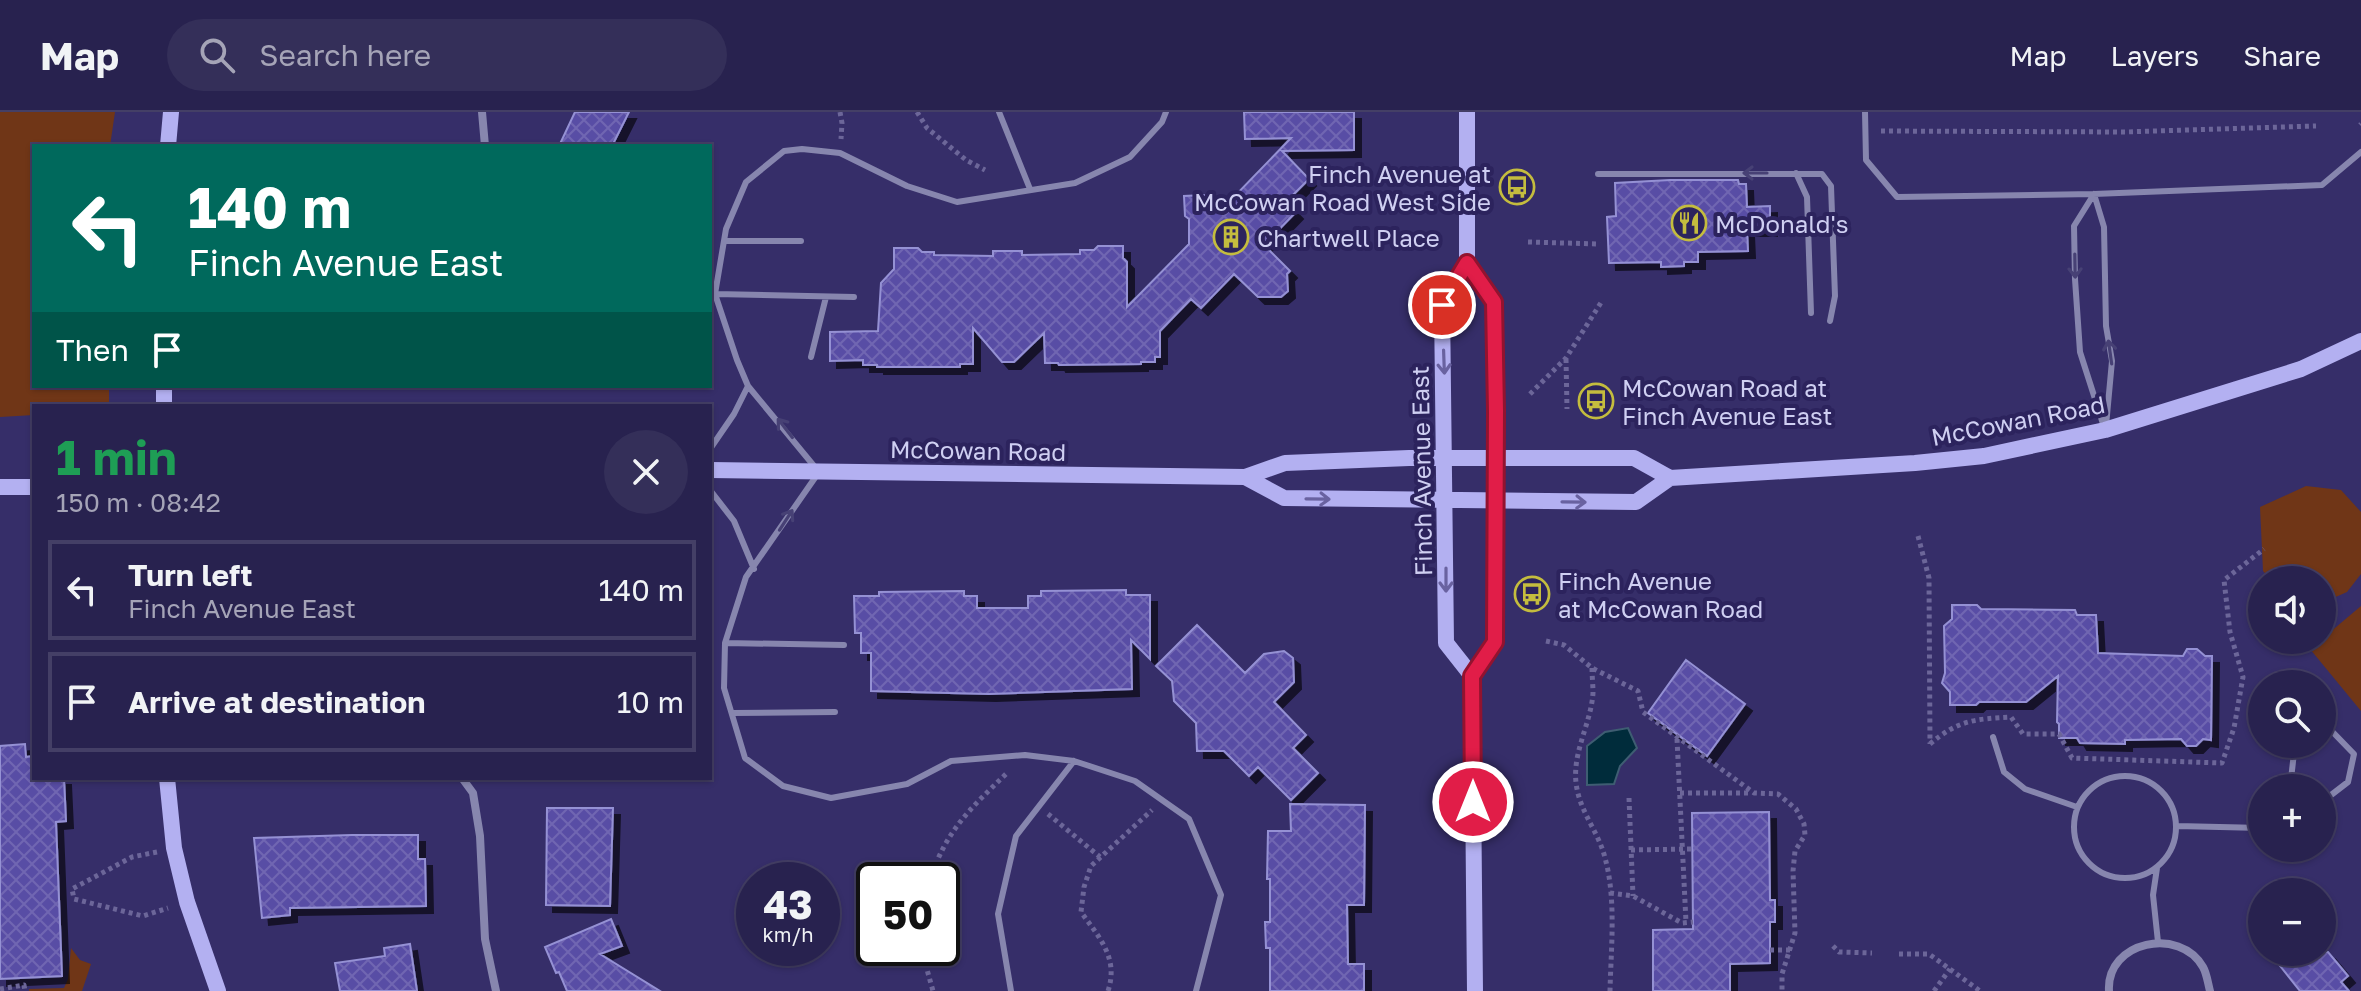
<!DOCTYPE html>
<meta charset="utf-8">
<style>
:root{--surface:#28224f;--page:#342f59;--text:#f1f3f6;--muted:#a5a4b7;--line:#443f66}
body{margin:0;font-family:"Golos Text",sans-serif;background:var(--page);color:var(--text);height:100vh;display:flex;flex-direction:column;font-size:30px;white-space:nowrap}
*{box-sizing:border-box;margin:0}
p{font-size:26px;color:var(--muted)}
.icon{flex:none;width:44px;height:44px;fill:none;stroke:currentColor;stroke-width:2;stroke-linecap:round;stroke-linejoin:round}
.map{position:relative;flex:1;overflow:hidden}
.sheet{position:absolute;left:32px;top:292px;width:680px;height:376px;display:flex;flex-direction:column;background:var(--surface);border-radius:0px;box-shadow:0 2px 6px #0004,0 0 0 2px var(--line)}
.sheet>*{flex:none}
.hud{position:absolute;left:32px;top:32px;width:680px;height:244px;border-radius:0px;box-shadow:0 2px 6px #0004,0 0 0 2px var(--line);background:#00695c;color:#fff;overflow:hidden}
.fabs{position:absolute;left:2248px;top:454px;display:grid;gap:16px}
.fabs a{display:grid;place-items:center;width:88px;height:88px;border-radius:50%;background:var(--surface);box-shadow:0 2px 6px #0004,0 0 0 2px var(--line);font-size:40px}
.speed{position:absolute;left:736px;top:750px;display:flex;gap:16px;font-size:40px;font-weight:700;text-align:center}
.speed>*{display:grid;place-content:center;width:104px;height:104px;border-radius:50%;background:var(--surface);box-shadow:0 2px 6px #0004,0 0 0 2px var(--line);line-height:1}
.speed small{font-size:20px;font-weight:400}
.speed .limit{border:4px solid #111;border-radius:12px;background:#fff;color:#111}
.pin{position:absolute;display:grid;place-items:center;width:68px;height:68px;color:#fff;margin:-34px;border:4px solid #fff;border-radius:50%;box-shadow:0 2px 8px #0007}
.me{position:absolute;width:88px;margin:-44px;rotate:0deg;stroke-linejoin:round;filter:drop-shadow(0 0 6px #0008)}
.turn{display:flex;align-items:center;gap:28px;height:168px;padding:0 24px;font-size:36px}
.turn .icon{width:104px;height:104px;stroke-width:2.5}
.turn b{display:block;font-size:56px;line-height:68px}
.then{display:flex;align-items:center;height:76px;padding:0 24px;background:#0003;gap:16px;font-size:30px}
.round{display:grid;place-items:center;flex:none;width:84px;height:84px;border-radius:42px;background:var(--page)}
.summary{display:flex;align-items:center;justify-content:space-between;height:136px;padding:0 24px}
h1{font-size:48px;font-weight:700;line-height:60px;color:#1e9e55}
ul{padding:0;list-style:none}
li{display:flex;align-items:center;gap:24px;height:100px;margin:0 16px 12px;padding:0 8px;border:4px solid var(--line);border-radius:0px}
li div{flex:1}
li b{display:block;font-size:30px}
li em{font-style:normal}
header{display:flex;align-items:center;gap:48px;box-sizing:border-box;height:112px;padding:0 40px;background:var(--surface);border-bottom:2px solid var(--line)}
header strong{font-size:38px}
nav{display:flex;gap:44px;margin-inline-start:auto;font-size:28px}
.search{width:560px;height:72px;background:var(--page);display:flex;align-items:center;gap:20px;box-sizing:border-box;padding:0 28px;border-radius:44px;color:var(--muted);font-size:30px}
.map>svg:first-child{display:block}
.park{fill:#703617}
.water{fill:#002c3b;stroke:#3e5d72;stroke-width:2}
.building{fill:url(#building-cross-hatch);stroke:#9591d4;stroke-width:2;filter:url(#shadow)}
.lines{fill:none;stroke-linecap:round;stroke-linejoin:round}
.path{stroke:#6c6699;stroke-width:5;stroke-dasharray:4 4;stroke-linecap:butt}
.lane{stroke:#8786ae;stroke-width:6}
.street{stroke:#8786ae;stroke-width:8}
.secondary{stroke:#b3b0f1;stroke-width:16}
.oneway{stroke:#474175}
.oneway2{stroke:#6962a0}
.route-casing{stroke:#92132f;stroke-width:20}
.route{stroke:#e11d48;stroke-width:14}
.labels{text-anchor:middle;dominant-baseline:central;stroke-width:8;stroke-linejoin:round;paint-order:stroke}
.poi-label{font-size:24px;fill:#cfcff2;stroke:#2c235d;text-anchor:start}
.street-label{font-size:24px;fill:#cfcff2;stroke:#2c235d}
</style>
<header>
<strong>Map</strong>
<div class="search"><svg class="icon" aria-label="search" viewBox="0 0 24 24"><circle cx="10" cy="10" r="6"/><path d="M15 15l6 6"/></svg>Search here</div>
<nav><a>Map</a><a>Layers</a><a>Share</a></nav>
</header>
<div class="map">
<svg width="2361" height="879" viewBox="0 0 2361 879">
<defs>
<pattern id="building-cross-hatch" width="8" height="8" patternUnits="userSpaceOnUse" patternTransform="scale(2)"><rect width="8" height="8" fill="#594ea5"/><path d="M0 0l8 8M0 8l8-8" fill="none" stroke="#7066b2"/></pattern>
<filter id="shadow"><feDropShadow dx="7" dy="7" stdDeviation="0" flood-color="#0009"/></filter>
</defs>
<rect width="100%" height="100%" fill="#362e69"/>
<!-- park -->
<path class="park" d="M0 0H115L110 34H34V274H109V294H34V303L0 305Z
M2306 374 2341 378 2361 400V462L2347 480 2322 491V468H2271L2263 459 2260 395Z
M2361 494V599L2310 537Z
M71 836 80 848 91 852 82 879H29V877L64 876 68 867Z"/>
<!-- water -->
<path class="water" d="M1628 616 1637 636 1620 654 1614 672 1587 673V634L1605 620Z"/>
<!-- building -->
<path class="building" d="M575 0H629L612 34H559Z
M1244 0H1354V38L1282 39 1309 67 1286 90 1296 100 1264 133 1290 159 1287 162 1288 179 1281 185H1258L1234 162 1201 196 1191 187 1160 219V245H1155V250H1141V252L1059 253 1058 251H1045L1044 221 1014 250H1002L973 216V252H960V255H877V253H863V248L830 249V220L878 219 881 171 894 157V136H918L922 140H934V143L993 144V139H1022V143L1080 142V138H1094L1098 134H1123V146L1127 150V195L1189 132V107L1185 104 1184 84 1204 83 1208 87 1231 88 1291 26 1245 27Z
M1670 68H1738L1739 72H1746L1747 95 1770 94V117H1747L1748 139 1698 140V150H1684V154L1661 155V150L1609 151 1607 105 1616 104 1615 71Z
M1126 478V483H1150V547L1131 528 1132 577 989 582 871 579V541H861V521H855L854 484H879V480L964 479V484H977V496H1028V484H1041V479Z
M1952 493H1977L1981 497 2075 498 2077 503H2096L2098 541 2183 544 2187 537H2197L2205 544H2212L2211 628 2203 627 2196 634H2187L2181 627 2125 628V632L2080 631 2077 626H2059V612L2057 610 2058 564 2026 590H1979L1976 593H1950V580L1942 571 1945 561 1944 514 1952 507Z
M1197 513 1245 561 1264 542 1284 539 1293 546 1294 570 1274 590 1306 623 1293 636 1318 661 1291 688 1258 655 1249 664 1224 639H1197L1196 611 1174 589 1172 569 1156 554Z
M1686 548 1745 592 1707 644 1648 601Z
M25 632 26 645 34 644V666H64L66 709 56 710 62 864 0 867V634Z
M1290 692 1365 693 1364 793H1347L1348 852H1364V879H1270V836H1266L1265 810H1270V767H1267L1268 719H1291Z
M547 696H613L610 794 546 793Z
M1769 700 1770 788H1775V810H1770V851L1730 852V879H1653V818L1693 817 1692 701Z
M352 723H418V747H425L426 794 290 796V803L262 806 254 726Z
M611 807 622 834 600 842 660 879H567L559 860 556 861 545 835Z
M410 832 417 879H340L335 851 385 844 384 836Z
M2269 840H2328L2348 864 2341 870 2349 879H2300Z"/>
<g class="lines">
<!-- path -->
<path class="path" d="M840 0 842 11 841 27
M917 0 927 16 966 48 985 58
M2360 13 2361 12
M1881 19 2125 20 2316 14
M1528 130 1600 132
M1566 247 1567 297
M1530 282 1566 246 1602 189
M1918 424 1929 466 1930 632
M1546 529 1564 533 1592 556 1638 579 1643 600 1754 681 1778 682 1796 697 1804 712 1805 723 1795 739 1793 759 1795 821 1782 862V879
M1592 556C1592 564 1593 573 1593 581 1591 613 1570 643 1577 677 1581 699 1596 718 1603 739 1617 782 1611 834 1610 879
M1677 627 1686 810
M1930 632C1958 608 1975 607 2011 605L2023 622H2059L2072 646 2222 651 2234 616 2243 565 2230 520 2224 468 2264 437
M1680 681H1751
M1629 686 1633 784
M1048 702 1100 745
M1631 738 1692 737
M157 740 132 745 72 777 74 787 143 804 168 796
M930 768C946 718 971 696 1007 661
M1610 781 1633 784 1682 811 1693 810
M1833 834 1839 840 1872 841
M921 836 933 879
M1770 838H1791
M1899 842H1929L1980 879
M0 877 24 873 25 879
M1108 879C1119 846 1099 825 1081 800L1084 775 1091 754 1152 698
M1934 879 1950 857"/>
<!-- lane -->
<path class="lane" d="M999 0 1030 77
M1166 0 1162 10 1130 45 1075 71 957 90 907 74 840 41 802 37 784 39 746 70 726 117 715 182 737 248 748 274 819 360 746 465 725 531 724 576 745 646 783 674 831 686 907 672 951 649 1025 643 1074 649 1135 669 1189 707 1221 783 1196 879
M1865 0 1866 48 1897 85 2094 82 2322 73 2361 40
M1796 61 1807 85 1811 201
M1598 62H1822L1831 74 1835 184 1830 209
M2094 82 2074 114 2075 167 2080 240 2105 318
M2094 82 2104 115 2106 214 2112 249 2106 314
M724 129H801
M715 182 854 185
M811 245 826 185
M710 337 734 302 748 274
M710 378 734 409 754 457
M725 531 844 533
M733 601 835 600
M2322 609 2354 642 2348 670 2322 690
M1993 625 2004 660 2025 677 2077 695
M2074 715a51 51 0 1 1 102 0a51 51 0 1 1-102 0Z
M2290 676 2295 632
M2177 714 2262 716
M2157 756 2153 783 2158 830
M1011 879 998 802 1016 724 1074 649"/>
<!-- street -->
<path class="street" d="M482 0 485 34
M462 666 473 681 480 724 485 827 496 879
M2109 879C2106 829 2180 814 2203 855 2207 862 2208 872 2210 879"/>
<!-- secondary -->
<path class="secondary" d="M1467 0V151L1442 193 1446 531 1472 564
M168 34 171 0
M1467 151 1494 190 1496 299 1495 530 1472 564 1475 879
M164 274V294
M710 358 1245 365 1285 351 1409 346H1634L1670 366
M1245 365 1284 386 1636 390 1670 366 1915 351 1984 344 2105 318 2301 257 2361 229
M0 375H34
M167 666 174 736 187 790 218 879"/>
</g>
<!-- one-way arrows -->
<defs><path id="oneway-shaft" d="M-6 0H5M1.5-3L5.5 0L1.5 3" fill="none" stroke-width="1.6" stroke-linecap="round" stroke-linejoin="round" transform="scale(2)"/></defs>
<g class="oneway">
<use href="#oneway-shaft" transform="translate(1755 61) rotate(180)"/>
<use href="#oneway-shaft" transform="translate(2075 154) rotate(89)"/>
<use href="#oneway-shaft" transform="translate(2110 240) rotate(-98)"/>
<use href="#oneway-shaft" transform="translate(785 316) rotate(-128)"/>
<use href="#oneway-shaft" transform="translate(786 408) rotate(-57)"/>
</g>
<g class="oneway2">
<use href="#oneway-shaft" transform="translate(1444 250) rotate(88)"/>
<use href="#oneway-shaft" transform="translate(1318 387) rotate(1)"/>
<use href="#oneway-shaft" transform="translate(1574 390) rotate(1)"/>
<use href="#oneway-shaft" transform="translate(1446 468) rotate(90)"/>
</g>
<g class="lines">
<!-- route casing -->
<g class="route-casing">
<path id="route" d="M1442 193 1467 151 1494 190 1496 299 1495 530 1472 564 1473 690"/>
</g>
<!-- route -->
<use href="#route" class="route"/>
</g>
<!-- icons -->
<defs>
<g id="bus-ring" transform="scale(1.8)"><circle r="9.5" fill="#2c235d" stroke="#c4bc3e" stroke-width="1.5"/><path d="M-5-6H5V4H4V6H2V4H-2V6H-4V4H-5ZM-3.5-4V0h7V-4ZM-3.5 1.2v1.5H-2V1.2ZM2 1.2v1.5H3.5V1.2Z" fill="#c4bc3e"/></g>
<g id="restaurant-ring" transform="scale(1.8)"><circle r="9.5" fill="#2c235d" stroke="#c4bc3e" stroke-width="1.5"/><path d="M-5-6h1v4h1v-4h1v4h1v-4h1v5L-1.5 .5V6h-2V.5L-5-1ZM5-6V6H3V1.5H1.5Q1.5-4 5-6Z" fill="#c4bc3e"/></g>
<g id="building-ring" transform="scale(1.8)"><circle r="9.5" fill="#2c235d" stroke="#c4bc3e" stroke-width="1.5"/><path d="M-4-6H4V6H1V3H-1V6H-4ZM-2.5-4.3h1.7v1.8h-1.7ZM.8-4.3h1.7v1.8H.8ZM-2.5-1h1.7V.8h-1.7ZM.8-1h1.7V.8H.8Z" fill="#c4bc3e"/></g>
</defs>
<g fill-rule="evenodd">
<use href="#bus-ring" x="1517" y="75"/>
<use href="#restaurant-ring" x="1689" y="111"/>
<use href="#building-ring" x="1231" y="125"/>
<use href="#bus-ring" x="1596" y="289"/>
<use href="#bus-ring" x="1532" y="482"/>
</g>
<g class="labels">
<!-- poi labels -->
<g class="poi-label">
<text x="1491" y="61" text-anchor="end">Finch Avenue at<tspan x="1491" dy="28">McCowan Road West Side</tspan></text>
<text x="1715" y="111">McDonald's</text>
<text x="1257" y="125">Chartwell Place</text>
<text x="1622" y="275">McCowan Road at<tspan x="1622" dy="28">Finch Avenue East</tspan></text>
<text x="1558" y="468">Finch Avenue<tspan x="1558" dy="28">at McCowan Road</tspan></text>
</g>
<!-- street labels -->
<g class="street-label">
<text transform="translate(2018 308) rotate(-11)">McCowan Road</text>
<text transform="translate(978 338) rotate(1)">McCowan Road</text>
<text transform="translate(1421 359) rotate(-91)">Finch Avenue East</text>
</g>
</g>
</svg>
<div class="fabs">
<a><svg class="icon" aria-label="sound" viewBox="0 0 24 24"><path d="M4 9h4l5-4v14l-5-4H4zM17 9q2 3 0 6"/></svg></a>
<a><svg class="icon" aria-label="search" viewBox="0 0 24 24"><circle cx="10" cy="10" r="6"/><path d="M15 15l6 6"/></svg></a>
<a>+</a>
<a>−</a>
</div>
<div class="speed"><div>43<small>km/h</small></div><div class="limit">50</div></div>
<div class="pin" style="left:1442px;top:193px;background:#d93025"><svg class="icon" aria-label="arrive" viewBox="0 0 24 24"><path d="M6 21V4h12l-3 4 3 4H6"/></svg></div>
<svg class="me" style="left:1473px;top:690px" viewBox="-20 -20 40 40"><circle r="17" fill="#e11d48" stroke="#fff" stroke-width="3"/><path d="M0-11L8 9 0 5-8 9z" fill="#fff"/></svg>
<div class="hud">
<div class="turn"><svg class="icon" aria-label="left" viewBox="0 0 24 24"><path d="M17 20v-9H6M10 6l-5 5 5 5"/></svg><div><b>140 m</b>Finch Avenue East</div></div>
<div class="then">Then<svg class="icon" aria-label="arrive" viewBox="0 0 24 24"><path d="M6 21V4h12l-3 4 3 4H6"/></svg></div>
</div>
<section class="sheet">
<div class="summary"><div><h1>1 min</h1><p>150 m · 08:42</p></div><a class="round"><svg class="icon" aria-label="close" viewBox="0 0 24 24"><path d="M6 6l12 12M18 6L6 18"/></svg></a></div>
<ul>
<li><svg class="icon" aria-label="left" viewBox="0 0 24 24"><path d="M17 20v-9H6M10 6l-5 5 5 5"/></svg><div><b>Turn left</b><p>Finch Avenue East</p></div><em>140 m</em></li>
<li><svg class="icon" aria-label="arrive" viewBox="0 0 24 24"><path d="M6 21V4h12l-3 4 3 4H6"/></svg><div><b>Arrive at destination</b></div><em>10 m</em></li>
</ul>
</section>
</div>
